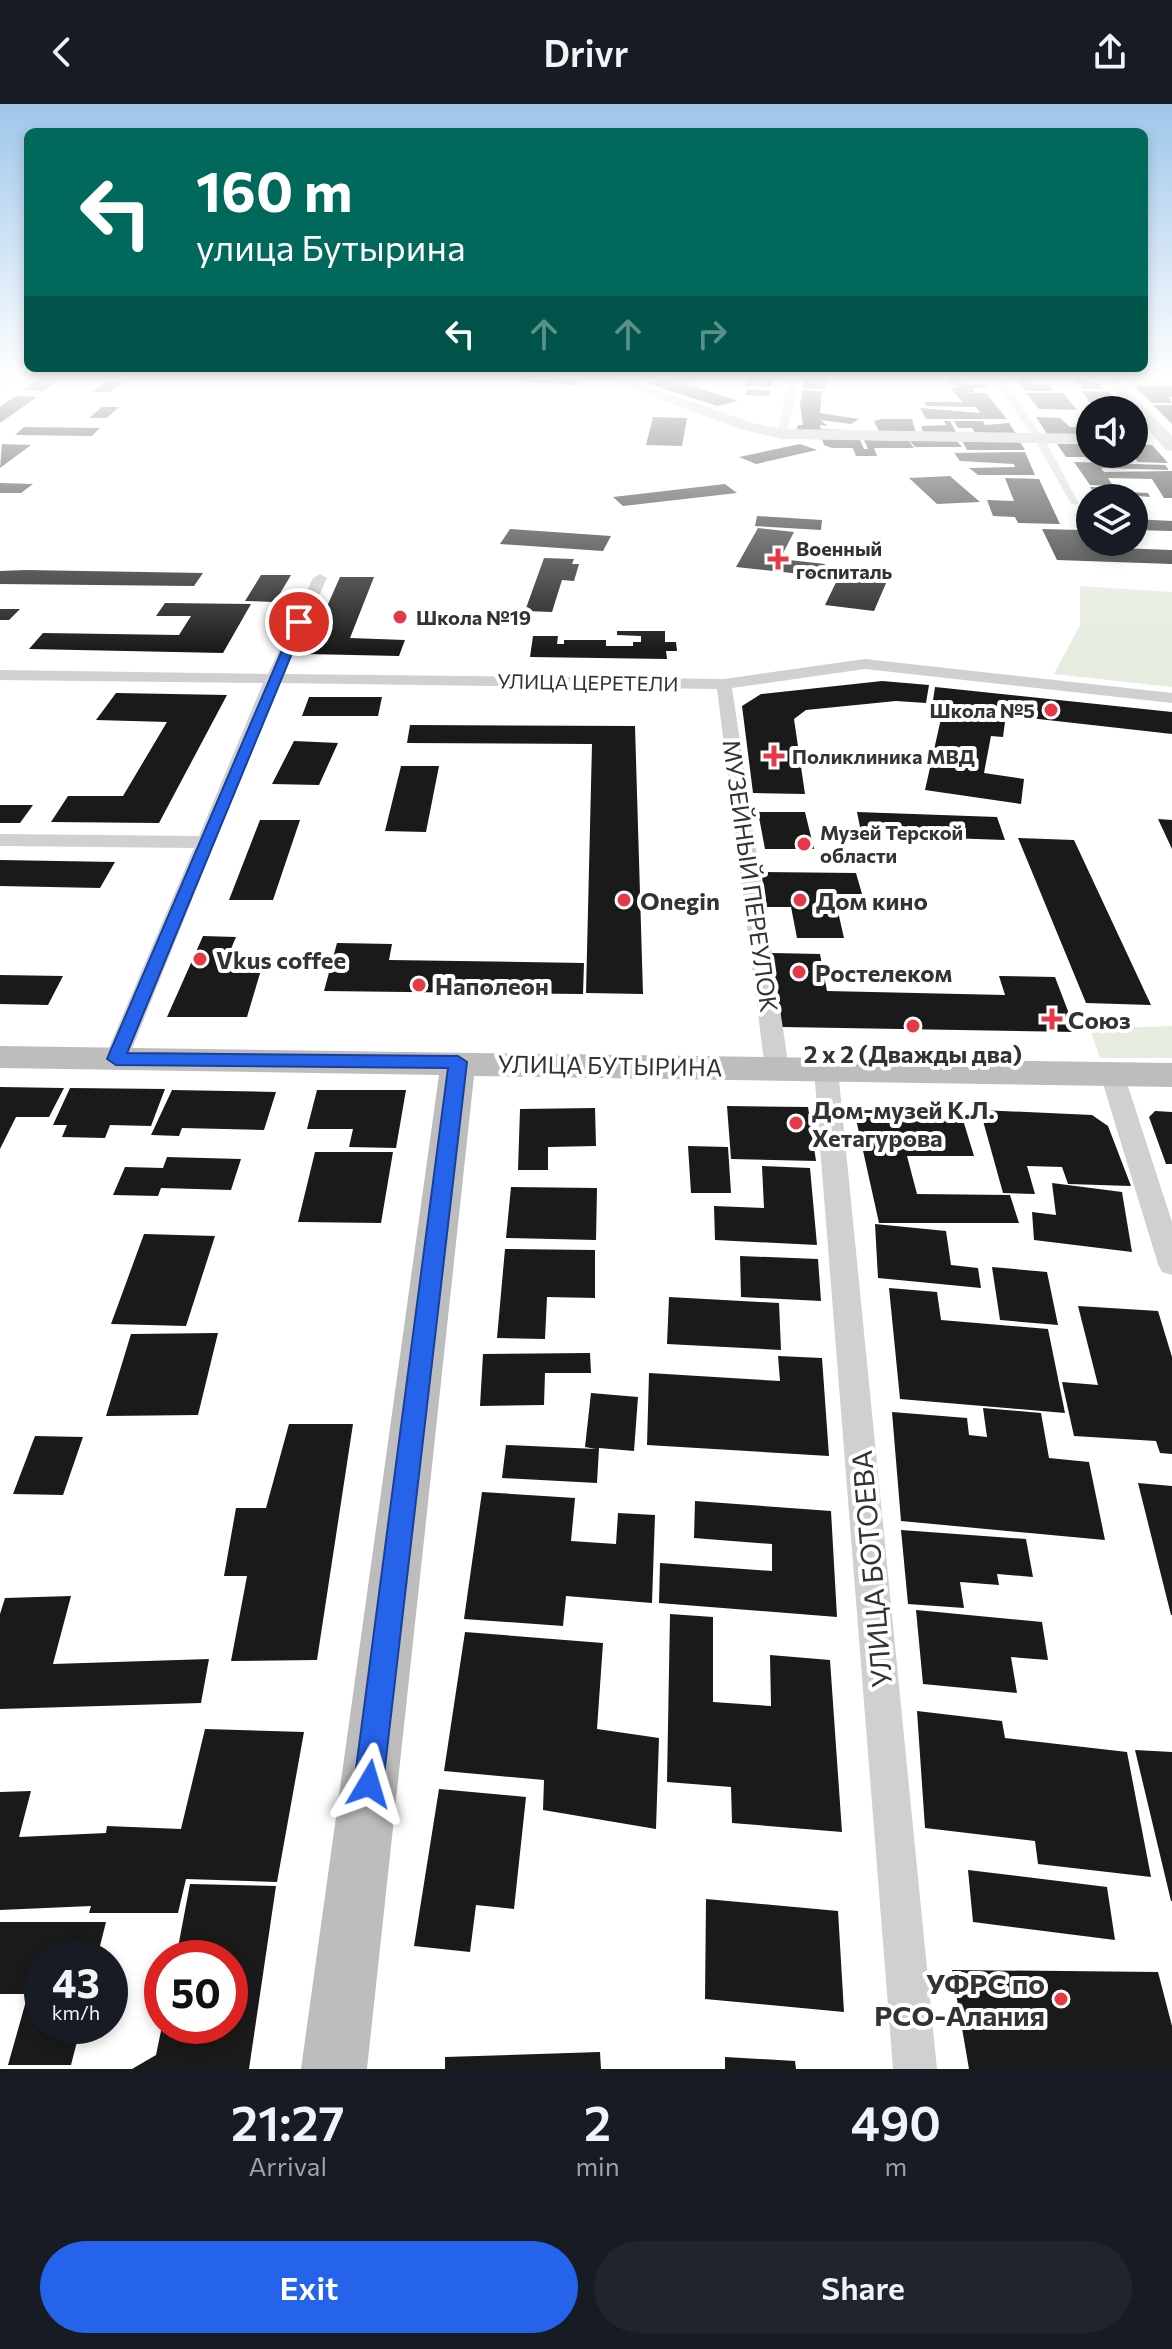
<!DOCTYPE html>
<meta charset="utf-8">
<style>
:root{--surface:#171b24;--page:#20242c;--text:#f1f3f6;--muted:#9ea1a6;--accent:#2563eb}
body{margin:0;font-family:Commissioner,sans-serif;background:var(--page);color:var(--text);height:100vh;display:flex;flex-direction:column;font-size:30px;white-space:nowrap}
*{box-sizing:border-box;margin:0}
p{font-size:26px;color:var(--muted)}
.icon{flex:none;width:44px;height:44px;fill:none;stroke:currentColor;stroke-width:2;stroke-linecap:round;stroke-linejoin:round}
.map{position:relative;height:1965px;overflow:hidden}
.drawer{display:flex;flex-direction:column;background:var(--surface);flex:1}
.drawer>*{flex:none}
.banner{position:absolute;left:24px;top:24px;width:1124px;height:244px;border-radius:12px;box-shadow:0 4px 12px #0003;background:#00695c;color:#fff;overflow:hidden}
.buttons{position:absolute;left:1076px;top:292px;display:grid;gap:16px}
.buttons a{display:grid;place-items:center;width:72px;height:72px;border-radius:50%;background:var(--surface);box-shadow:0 4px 12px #0003;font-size:40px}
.speed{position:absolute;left:24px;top:1836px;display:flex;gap:16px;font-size:40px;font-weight:700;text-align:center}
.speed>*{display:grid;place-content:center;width:104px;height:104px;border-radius:50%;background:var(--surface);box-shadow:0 4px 12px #0003;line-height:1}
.speed small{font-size:20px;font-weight:400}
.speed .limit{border:12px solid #d22;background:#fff;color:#111}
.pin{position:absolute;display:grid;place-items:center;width:68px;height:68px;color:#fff;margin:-34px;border:4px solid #fff;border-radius:50%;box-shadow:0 2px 8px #0007}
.me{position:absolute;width:88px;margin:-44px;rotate:7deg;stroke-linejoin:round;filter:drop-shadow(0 0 6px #0008)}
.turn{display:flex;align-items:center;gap:28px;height:168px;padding:0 40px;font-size:36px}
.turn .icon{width:104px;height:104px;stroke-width:2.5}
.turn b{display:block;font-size:56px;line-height:68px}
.lanes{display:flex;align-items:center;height:76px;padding:0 40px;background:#0003;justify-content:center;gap:40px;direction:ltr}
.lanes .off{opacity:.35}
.eta{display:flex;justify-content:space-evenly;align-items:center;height:136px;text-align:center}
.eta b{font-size:48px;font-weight:600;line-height:56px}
.action{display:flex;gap:16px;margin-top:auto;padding:16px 40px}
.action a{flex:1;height:92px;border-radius:48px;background:var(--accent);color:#fff;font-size:32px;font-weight:600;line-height:92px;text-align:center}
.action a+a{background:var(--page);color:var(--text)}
header{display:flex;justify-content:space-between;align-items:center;height:104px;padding:0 40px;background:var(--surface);font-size:36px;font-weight:600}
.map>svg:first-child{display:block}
.green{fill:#e6ecdf}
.building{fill:#1a1a1a}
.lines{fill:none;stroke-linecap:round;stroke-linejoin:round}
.street{fill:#d0d0d0;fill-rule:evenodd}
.secondary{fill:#bdbdbd;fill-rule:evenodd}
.route{fill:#2563eb;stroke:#184099;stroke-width:2}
.poi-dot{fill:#e63946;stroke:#fff;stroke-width:3}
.labels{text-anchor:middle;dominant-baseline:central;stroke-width:8;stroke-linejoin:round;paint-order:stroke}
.far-poi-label{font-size:20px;font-weight:bold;fill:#333;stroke:#fff;text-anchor:start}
.far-street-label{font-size:20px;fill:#333;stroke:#fff}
.street-label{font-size:24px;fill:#333;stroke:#fff}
.poi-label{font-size:24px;font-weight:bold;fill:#333;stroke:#fff;text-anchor:start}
.near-street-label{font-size:28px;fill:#333;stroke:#fff}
.near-poi-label{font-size:28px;font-weight:bold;fill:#333;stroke:#fff;text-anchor:end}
</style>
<header><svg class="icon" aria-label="back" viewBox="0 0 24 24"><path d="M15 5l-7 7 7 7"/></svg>Drivr<svg class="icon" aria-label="share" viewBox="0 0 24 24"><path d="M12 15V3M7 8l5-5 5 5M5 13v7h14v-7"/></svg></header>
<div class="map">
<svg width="1172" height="1965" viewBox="0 0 1172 1965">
<rect width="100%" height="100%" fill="#fff"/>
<!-- green -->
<path class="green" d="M1080 482 1172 488V583L1054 570 1080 521Z
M1172 922V954H1100L1090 925Z"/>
<!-- building -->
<path class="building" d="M45 271H66L43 287 23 286Z
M212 271H239L247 272 238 277 206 275Z
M433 271H507L580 275 575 281Z
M680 271 703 275 684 279 738 297 717 302 646 279Z
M750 271H755L775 272 770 283 745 282Z
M805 271H827L825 285 803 284Z
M924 271H958L963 281H986L988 284H972L975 288 961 289H986L1007 315H926L920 304 980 309 976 303 927 302 924 298H962L950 283H961L951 280 949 274Z
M1012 271H1037L1041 277H1030L1033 280 1048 281 1054 287H1026Z
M1063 271H1093L1097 275H1078L1096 277 1104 285H1083L1075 276H1068Z
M106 278 122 279 110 288H93Z
M1133 281 1172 282V293H1169L1172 299H1152Z
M747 285 770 286 769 292 745 291Z
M803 286 822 287 820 309 859 315 851 320 820 316 828 322 820 321 821 325 847 326 849 331 795 329 798 321H803L800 299Z
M1082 287 1109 288 1120 300H1091Z
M1026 289H1063L1077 306 1039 305Z
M16 292 37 293 0 319V303Z
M1153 301H1172V320Z
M102 303H119L107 314H89Z
M653 313 687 314 682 342 646 341Z
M1036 313 1060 314 1070 323H1090V330H1047Z
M881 315H912L916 329H880L874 317Z
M944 317H950L956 328 924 330 921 322 946 321Z
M954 317H983L985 321 1009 319 1016 330 975 329 972 324H958Z
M24 323 100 324 92 332 15 331Z
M822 335 860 336 864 345H868L864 336 909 337 914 344H874L877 352H856L853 344H832L824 341Z
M910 337H957L962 343H915Z
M962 337 1020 338 1025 346H967Z
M2 340 31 341 0 364Z
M800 340 817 346 756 360 739 353Z
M1057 340H1090V350L1099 353H1066Z
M1134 340 1152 341 1168 359 1138 358 1131 350H1134Z
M1025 348 1035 371H978L969 364 1015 363 1014 360 960 357 954 349Z
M1074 358 1165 361 1169 366 1101 364 1104 368 1172 367V394H1164L1152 375 1108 374 1113 382 1090 381Z
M950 372 980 398 937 400 909 374Z
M1005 374 1039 375 1060 420 1018 419 1015 413 993 412 987 396 1014 397Z
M0 379 33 380 21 389H0Z
M725 380 737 389 623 402 613 393Z
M1090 383H1125L1127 388 1148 389 1150 393 1138 392 1142 398 1125 390 1098 394Z
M757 412 822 416 821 426 755 422Z
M1134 415 1172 417V427L1134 426Z
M758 424 794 428 780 455 825 460 819 472 736 463Z
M510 425 611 432 603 447 500 440Z
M1042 425 1081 426 1090 443 1172 446V460L1057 456Z
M544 454 574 455 572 460H579L574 477 562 476 552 508 525 507Z
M843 464 890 470 874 507 825 501Z
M25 466 203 469 194 482 0 480V467Z
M261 471H291L275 498 245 497Z
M340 473H374L350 534 405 536 399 552 306 550Z
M165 499 251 500 223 549 29 545 43 529 179 531 191 512H156Z
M0 505H20L9 516H0Z
M617 527H665V538H676L677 547H666L667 555 530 553 533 532H558L557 540H564V536H606V542H633V538H641V532L617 531Z
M882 577 929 581 926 599 896 597 806 606 794 615 805 690 753 689 742 602 761 590Z
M935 583 1172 608V630L932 603Z
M116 589 227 591 159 719 51 718 68 692H123L167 618 96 616Z
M309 593H382L378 612H302Z
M942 610 1005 618 1003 633 991 632 984 669 1024 675 1021 700 925 686Z
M410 621 635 622 643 890 586 889 592 640 407 639Z
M294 637 338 639 319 681 272 680Z
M401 662H439L426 728 385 727Z
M0 701H33L20 719H0Z
M758 708H805L814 745H765Z
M857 708 997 713 1005 736 948 734 946 726 860 723Z
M1158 715 1172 716V745Z
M260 716H300L273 796H229Z
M1018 734 1074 736 1151 901 1086 899Z
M0 756 115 758 100 784 0 782Z
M761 768 856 769 862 790H834L844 834H797L791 803H767Z
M203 832 236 833 222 866H261L247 913H167Z
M337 839 392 840 389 856 584 859 583 890 324 887Z
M772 849 820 850 827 887 1005 891 999 872 1055 873 1076 928 782 923Z
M0 871 63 872 48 901 0 900Z
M0 983 64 984 49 1013H16L0 1045Z
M70 984 165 985 151 1022 110 1021 105 1034 62 1033 67 1021H53Z
M172 986 276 988 264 1026 182 1024 179 1032 151 1031Z
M317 986H406L396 1044 349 1043 353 1025H307Z
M727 1002 808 1003 816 1057 731 1055Z
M595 1004 596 1042 548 1043V1066H518L520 1005Z
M854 1006H960L974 1052H907L917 1090 1010 1091 1019 1119H879Z
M980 1006 1092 1011 1108 1022 1131 1082 1068 1080 1062 1063 1027 1062 1035 1090 1003 1089Z
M1155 1007 1172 1008V1060H1166L1149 1013Z
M688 1042 728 1043 731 1089H691Z
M315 1048H393L381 1119 298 1118Z
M167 1053 241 1055 231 1086 161 1084 158 1092 113 1091 125 1063 163 1064Z
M762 1062 810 1064 817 1141 715 1136 714 1102 764 1104Z
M1052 1079 1122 1088 1132 1148 1034 1136 1032 1108 1056 1111Z
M511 1083 597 1084 596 1136 506 1134Z
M875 1120 946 1127 951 1161 978 1164 981 1184 878 1174Z
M144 1130 215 1132 186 1222 111 1220Z
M505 1145 595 1146V1194L547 1193 545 1235 497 1234Z
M740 1152 818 1155 821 1197 741 1193Z
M992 1163 1047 1168 1058 1221 1000 1216Z
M889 1184 937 1188 941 1216 1048 1225 1065 1309 900 1295Z
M669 1193 779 1199 781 1246 667 1240Z
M1078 1202 1158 1207 1172 1253V1350L1160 1349 1156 1337 1074 1332 1062 1278 1098 1281Z
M218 1229 198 1311 106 1312 131 1230Z
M590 1249 591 1269H545L544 1301 480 1302 483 1250Z
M778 1252 822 1254 829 1352 647 1341 649 1269 780 1277Z
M591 1289 638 1293 634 1347 599 1344 597 1379 502 1374 506 1341 596 1345 585 1343Z
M983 1304 1041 1309 1049 1354 1089 1358 1105 1436 901 1417 892 1308 967 1314 969 1331 987 1333Z
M289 1320H353L317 1556 231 1557 247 1472H224L236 1404H266Z
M35 1332 83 1333 63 1391 13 1390Z
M1138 1379 1172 1382V1511H1171Z
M482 1388 575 1394 571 1437 616 1440 618 1409 655 1411 652 1499 566 1492 563 1522 464 1515Z
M695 1397 831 1407 837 1513 659 1499 660 1459 772 1467V1440L694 1434Z
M901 1426 1026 1435 1033 1473 997 1470 999 1481 960 1478 964 1504 908 1500Z
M71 1492 53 1560 209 1555 201 1599 0 1605V1510L5 1494Z
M916 1506 1042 1518 1048 1556 1011 1553 1017 1589 923 1580Z
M670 1510 713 1513V1598L771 1602 770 1551 830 1556 842 1728 732 1719 731 1683 667 1678Z
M465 1528 603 1539 597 1625 659 1634 656 1725 543 1706 544 1676 444 1667Z
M917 1607 1002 1617 1005 1634 1127 1648 1151 1773 1038 1760 1035 1737 925 1724Z
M205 1625 304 1628 277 1778 186 1775 178 1809H89L91 1802 0 1806V1688L31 1687 19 1733 106 1729 107 1722 181 1725Z
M1135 1646 1172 1648V1797H1171Z
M439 1685 526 1693 514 1805 476 1801 470 1848 414 1842Z
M968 1766 1107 1783 1115 1836 973 1818Z
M190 1780 276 1782 249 1965H132L156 1951 162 1922H230V1854H176Z
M706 1795 838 1807 844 1908 705 1895Z
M0 1818H106L97 1854H42V1922H81L71 1961H8L28 1890H0Z
M952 1866 1158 1868 1172 1922V1965H969Z
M600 1948 601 1965H445V1953Z
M725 1953 795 1957 796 1965H725Z"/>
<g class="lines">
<!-- street -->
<path class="street" d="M790 271H800L787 330 782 333 777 330Z
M990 271H1000L1044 334 1079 400H1071L1034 334Z
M320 470 327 474 283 570 724 575 865 555 1172 589V599L865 565 732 584 789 965 777 973 765 965 717 585 279 579 128 955 124 960H108L104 955 194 744 0 742V730L199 732 263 579 0 576V566L268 570 313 474Z
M826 958 838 966 937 1965H893L814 966Z
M1112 962 1124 970 1172 1118V1171L1162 1168 1158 1160 1100 970Z"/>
<!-- secondary -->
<path class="secondary" d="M7 271H23L0 287V276Z
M595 271H616L753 319 782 325 1090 330V340L782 335 743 326Z
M1100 271H1115L1172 332V347L1166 346Z
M0 942 1172 959V983L474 972 367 1965H301L439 971 0 964Z"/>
</g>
<!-- sky -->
<linearGradient id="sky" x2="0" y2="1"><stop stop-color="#9ec6ea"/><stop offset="0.5" stop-color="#fff"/><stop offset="1" stop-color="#fff" stop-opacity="0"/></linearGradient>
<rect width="1172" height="546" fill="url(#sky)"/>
<!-- route -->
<path class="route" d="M295 516 305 518 127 949 458 952 467 958 383 1680 379 1690 369 1694 358 1690 354 1680 448 964 116 961 107 955Z"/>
<!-- markers -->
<g class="poi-dot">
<path d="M774 443h8v8h8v8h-8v8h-8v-8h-8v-8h8z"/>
<circle cx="400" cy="513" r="8"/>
<circle cx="1051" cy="606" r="8"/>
<path d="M770 640h8v8h8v8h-8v8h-8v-8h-8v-8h8z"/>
<circle cx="804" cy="740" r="8"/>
<circle cx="624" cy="796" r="8"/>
<circle cx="800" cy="796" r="8"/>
<circle cx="200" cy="855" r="8"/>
<circle cx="799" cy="868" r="8"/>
<circle cx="419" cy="881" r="8"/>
<path d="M1048 903h8v8h8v8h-8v8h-8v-8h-8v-8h8z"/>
<circle cx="913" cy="922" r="8"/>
<circle cx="796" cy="1019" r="8"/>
<circle cx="1061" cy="1895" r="8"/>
</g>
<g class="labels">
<!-- far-poi labels -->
<g class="far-poi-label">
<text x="796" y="444">Военный<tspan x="796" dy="23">госпиталь</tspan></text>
<text x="416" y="513">Школа №19</text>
<text x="1035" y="606" text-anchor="end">Школа №5</text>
<text x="792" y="652">Поликлиника МВД</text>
<text x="820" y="728">Музей Терской<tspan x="820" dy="23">области</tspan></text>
</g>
<!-- far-street labels -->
<g class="far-street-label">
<text transform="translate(588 578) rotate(1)">УЛИЦА ЦЕРЕТЕЛИ</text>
</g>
<!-- street labels -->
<g class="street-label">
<text transform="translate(751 772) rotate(82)">МУЗЕЙНЫЙ ПЕРЕУЛОК</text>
<text transform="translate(610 961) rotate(1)">УЛИЦА БУТЫРИНА</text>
</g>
<!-- poi labels -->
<g class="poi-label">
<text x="640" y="796">Onegin</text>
<text x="816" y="796">Дом кино</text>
<text x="216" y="855">Vkus coffee</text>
<text x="815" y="868">Ростелеком</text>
<text x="435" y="881">Наполеон</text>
<text x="1068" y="915">Союз</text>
<text x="913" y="949" text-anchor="middle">2 х 2 (Дважды два)</text>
<text x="812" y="1005">Дом-музей К.Л.<tspan x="812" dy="28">Хетагурова</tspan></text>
</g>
<!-- near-street labels -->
<g class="near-street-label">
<text transform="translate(871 1465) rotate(-95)">УЛИЦА БОТОЕВА</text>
</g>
<!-- near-poi labels -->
<g class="near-poi-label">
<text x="1045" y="1879">УФРС по<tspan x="1045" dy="32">РСО-Алания</tspan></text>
</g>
</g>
</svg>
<div class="buttons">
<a><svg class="icon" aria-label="sound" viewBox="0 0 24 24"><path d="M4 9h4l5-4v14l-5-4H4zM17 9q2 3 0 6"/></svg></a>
<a><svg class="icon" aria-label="layers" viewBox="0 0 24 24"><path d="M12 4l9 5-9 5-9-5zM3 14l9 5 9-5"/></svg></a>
</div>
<div class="speed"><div>43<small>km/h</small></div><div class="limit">50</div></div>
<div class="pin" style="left:299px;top:518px;background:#d93025"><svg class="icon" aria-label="arrive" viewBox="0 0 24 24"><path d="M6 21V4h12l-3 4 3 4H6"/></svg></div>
<svg class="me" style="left:369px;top:1680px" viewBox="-20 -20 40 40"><path d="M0-17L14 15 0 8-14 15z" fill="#2563eb" stroke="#fff" stroke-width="4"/></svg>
<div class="banner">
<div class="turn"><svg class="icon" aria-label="left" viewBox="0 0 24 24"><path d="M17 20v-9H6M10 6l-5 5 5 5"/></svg><div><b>160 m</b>улица Бутырина</div></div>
<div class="lanes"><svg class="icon" aria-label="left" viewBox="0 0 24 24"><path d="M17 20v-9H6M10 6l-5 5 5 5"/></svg><svg class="icon off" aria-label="ahead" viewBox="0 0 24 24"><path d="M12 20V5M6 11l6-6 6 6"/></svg><svg class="icon off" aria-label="ahead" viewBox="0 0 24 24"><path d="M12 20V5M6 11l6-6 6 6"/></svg><svg class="icon off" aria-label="right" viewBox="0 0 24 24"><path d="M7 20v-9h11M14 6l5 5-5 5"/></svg></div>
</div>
</div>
<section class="drawer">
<div class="eta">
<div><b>21:27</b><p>Arrival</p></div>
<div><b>2</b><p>min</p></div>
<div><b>490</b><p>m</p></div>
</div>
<div class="action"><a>Exit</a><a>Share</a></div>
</section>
